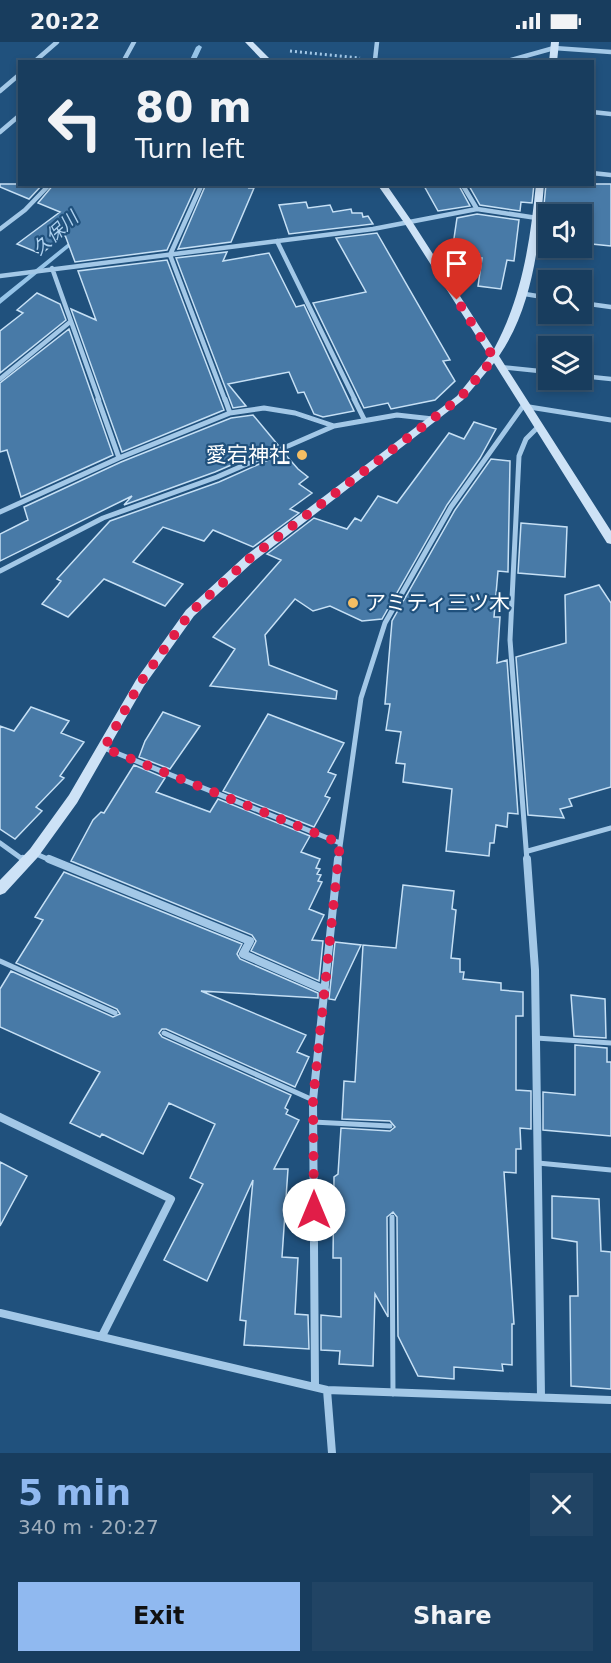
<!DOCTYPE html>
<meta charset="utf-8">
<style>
:root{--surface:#183d5e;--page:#214464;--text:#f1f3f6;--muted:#9faebc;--line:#365673;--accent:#90b9f0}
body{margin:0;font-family:"DejaVu Sans","Noto Sans JP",sans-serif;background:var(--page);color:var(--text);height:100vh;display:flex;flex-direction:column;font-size:22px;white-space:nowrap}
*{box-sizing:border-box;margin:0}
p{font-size:20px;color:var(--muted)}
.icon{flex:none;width:33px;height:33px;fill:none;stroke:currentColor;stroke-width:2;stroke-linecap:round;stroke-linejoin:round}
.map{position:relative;height:1411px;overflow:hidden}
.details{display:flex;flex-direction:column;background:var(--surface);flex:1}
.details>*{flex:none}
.banner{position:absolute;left:18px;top:18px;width:576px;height:126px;border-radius:0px;box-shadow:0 3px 9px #0003,0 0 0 2px var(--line);background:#183d5e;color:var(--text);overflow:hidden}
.buttons{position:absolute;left:538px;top:162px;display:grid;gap:12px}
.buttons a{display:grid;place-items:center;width:54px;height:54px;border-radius:0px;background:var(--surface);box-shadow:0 3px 9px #0003,0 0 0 2px var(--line);font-size:30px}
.pin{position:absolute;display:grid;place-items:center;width:51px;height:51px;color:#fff;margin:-62px -26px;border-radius:50% 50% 50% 0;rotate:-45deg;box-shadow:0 0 6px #0007}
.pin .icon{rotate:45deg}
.me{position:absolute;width:66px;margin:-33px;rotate:0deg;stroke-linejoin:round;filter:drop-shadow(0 0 4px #0008)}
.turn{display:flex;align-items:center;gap:21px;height:126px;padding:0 18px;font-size:27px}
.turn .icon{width:78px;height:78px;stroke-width:2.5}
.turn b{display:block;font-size:42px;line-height:51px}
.round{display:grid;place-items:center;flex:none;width:63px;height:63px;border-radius:0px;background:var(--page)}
.summary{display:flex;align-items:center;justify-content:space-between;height:102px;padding:0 18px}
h1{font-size:36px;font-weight:800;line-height:45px;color:var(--accent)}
.button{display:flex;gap:12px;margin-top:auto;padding:12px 18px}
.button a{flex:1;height:69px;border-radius:0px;background:var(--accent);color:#111;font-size:24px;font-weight:800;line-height:69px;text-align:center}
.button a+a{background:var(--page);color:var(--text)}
.status{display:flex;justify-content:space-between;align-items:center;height:42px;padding:0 30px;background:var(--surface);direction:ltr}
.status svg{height:16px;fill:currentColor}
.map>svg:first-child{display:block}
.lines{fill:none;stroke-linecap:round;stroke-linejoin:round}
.stream{fill:#96c4e8;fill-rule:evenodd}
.building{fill:#487aa7;stroke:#c6e0f5;stroke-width:1.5}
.path{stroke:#a3c8e7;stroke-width:3;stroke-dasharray:2 3;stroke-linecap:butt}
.lane{stroke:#a3c8e7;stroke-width:5}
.street-far2{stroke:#a3c8e7;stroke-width:4.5}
.street-far1{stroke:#a3c8e7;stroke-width:5}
.street{stroke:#a3c8e7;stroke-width:8}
.secondary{fill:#cde2f6;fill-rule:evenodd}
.route{stroke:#e11d48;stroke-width:10;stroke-dasharray:0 18}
.poi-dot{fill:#f5be63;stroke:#20517d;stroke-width:2}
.labels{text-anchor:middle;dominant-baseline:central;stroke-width:4.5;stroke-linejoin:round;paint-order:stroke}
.far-water-label{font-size:18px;font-style:italic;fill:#aed1ef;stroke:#20517d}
.poi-label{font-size:21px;fill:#fff;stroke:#20517d;text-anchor:end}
</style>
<div class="status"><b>20:22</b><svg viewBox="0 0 49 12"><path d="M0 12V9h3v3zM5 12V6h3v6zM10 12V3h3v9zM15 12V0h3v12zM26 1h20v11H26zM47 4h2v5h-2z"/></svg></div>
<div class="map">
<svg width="611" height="1411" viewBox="0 0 611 1411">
<rect width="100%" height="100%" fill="#20517d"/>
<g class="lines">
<!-- stream -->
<path class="stream" d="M199 3 202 5 195 20H189L196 5Z
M76 195 78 196V198L0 262V256Z"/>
</g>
<!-- building -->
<path class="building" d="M0 142H43L29 157 0 145Z
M54 142H197L167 208 75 220 65 193 41 212 17 202 60 170 38 161Z
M206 142H251L249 146H254L231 200 178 207Z
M423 142H458L470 164 438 169Z
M468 142H534L532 161 521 160 520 169 480 163Z
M546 142H611V204L582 201V172H565L566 165 544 163Z
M306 160 308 166 330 163 333 170 351 167 352 171H362L363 175 368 174 373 182 289 192 279 163Z
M477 172 519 178 514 219 507 218 501 247 478 244 482 216H478L479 212 452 210 457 176Z
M377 191 450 318 443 319 455 339 435 358 391 367 388 361 364 366 313 261 366 250 336 196Z
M227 210 223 219 269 211 296 265 304 263 354 369 323 375 314 372 304 350 298 351 289 330 228 342 246 364 233 366 176 216Z
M167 218 224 368 122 410 71 267 96 278 78 229Z
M37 251 60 262 66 278 0 331V289L23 271 17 268Z
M69 287 113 413 21 455 7 408 0 410V341Z
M253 373 278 403 215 430 124 463 132 454 0 519V492L28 478 24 465 121 420 231 376Z
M474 380 496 387 480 416 447 463 382 577 362 579 330 564 313 569 295 557 265 593 269 623 337 649 336 657 210 644 235 607 213 595 281 518 267 512 314 476 347 487 355 476 361 479 378 454 397 461 449 391 464 397Z
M284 411 298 427 308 435 299 442 312 451 290 467 299 471 253 505 213 488 204 499 163 485 133 520 183 542 165 564 104 537 68 575 42 562 58 543 61 539 57 537 110 479 219 440Z
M491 417 510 419 508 530 498 529 494 575H500L497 621 507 618 518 772 508 771 507 785 496 783 494 801H490L489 814 446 809 452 747 403 740 405 722 396 721 401 690 386 688 390 662H385L392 579 455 468Z
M521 481 567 485 565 535 518 531Z
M599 543 611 561V745L569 757 572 764 560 767 564 776 528 773 516 615 566 601 565 553Z
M31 665 69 679 61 691 84 700 60 734 64 736 36 765 42 769 15 797 0 787V684L14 689Z
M163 670 200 684 170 727 139 715 145 699Z
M268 672 344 701 328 730 336 733 325 754 330 756 314 785 223 749Z
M134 723 165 736 156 750 210 770 218 757 310 794 301 810 320 817 316 826 320 827 317 832 321 833 318 839 322 840 309 867 324 873 312 898 323 899 319 939 251 909 256 899 252 893 71 819 93 778 101 770 104 771Z
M64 830 242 902 237 912 240 917 318 951V956L201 949 306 993 297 1010 309 1015 295 1045 166 987H162L159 991 162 995 291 1053 285 1066 288 1068 286 1072 299 1078 274 1127H288L282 1215 298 1216 295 1272 308 1273 309 1307 244 1303 246 1279 240 1278 253 1138 207 1239 164 1218 203 1142 190 1136 215 1082 169 1061 143 1112 102 1092 100 1095 70 1081 100 1030 0 985V947L11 929 113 975 120 972 117 967 16 921 43 878 35 875Z
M403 843 454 849 452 867 456 868 451 916 460 917V930H464L463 937 501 941V948L523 950V974H516V1048L531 1049V1087L520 1086 521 1107H516V1131L504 1130 514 1282H512V1323L502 1322 503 1329 454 1325V1337L418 1334 398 1294 397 1175 393 1170 387 1175 388 1275 375 1252 373 1324 339 1322 340 1309 321 1308V1273L341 1275V1216H333L334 1135 338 1132 341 1086 390 1089 395 1085 390 1079 342 1077 344 1039 355 1040 363 903 396 906Z
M335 900 361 903 335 958 329 957Z
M571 953 605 957 606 996 574 994Z
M575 1003 607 1006V1020H611V1094L543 1088V1050L575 1053Z
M0 1120 27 1134 0 1184Z
M552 1154 599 1157 601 1209 611 1210V1347L571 1344 570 1254H578L577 1200 552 1196Z"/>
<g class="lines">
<!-- path -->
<path class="path" d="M290 9 360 16"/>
<!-- lane -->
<path class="lane" d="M0 919 115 971
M164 991 313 1058
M536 996 611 1001
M313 1080 390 1084
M538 1121 611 1128
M392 1175 393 1352"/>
<!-- street-far2 -->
<path class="street-far2" d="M377 0 375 18 397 20
M34 20 57 0
M123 20 134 0
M504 20 554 6 611 10
M0 49 20 32
M592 70 611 72
M0 90 20 73
M592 131 611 133
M202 142 170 213 225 358
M462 142 477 167 537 176
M0 187 25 168 50 142
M277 199 355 358
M52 226 99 358
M0 234 373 187 477 167
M525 252 549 256
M582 261 611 265
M500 325 549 330
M582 334 611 337
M0 337 70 280"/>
<!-- street-far1 -->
<path class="street-far1" d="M98 357 119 416
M225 357 230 371
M354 357 364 377
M0 470 119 416 230 371 264 366 295 371 334 384 397 373 433 377
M0 529 103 476 217 435 334 384
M104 706 340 801
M0 801 25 819
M528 809 611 786
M34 811 52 819
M338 819 361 656 385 581 451 465 523 364 611 378
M527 819 510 598 519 414 526 397 539 384"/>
<!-- street -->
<path class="street" d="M23 817 26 819
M49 817 250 899 243 912 325 948
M527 817 535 928 541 1354
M0 1075 171 1157 102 1294
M0 1271 327 1348 611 1358
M315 1345 313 1058 338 817
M327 1348 332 1411"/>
<!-- secondary -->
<path class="secondary" d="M245 0H253L273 20H264Z
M551 0H559L557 20H549Z
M377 142H386L413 181 494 307C522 255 530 201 536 142H544C539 202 533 264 499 314L611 489V502L607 501 494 321 463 358 253 520 194 574 144 644 77 761 38 815 5 851 0 853V838L30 807 69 753 136 638 186 568 245 514 457 354 489 314 405 182Z"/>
</g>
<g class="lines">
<!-- route -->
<path class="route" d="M314 1168 313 1058 340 801 104 706 140 641 190 571 249 517 460 356 494 316 457 258"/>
</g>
<!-- markers -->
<g class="poi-dot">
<circle cx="302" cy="413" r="6"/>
<circle cx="353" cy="561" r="6"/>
</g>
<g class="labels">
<!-- far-water labels -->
<g class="far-water-label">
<text transform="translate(55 191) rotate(-42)">久保川</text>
</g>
<!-- poi labels -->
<g class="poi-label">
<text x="290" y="413">愛宕神社</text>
<text x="365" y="561" text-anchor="start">アミティ三ツ木</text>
</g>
</g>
</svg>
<div class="buttons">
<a><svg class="icon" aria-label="sound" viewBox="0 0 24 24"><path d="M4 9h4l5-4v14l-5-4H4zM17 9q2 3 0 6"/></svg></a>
<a><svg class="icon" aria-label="search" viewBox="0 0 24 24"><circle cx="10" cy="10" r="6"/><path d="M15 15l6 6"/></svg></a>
<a><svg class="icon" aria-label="layers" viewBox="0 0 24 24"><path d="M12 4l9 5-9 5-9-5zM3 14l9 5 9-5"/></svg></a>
</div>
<div class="pin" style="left:457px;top:258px;background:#d93025"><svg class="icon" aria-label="arrive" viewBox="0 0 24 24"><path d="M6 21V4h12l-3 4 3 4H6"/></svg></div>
<svg class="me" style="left:314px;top:1168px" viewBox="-20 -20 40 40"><circle r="19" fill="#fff"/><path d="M0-13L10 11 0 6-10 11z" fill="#e11d48"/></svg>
<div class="banner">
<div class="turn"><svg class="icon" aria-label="left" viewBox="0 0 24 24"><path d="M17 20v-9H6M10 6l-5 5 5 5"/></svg><div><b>80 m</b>Turn left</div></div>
</div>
</div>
<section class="details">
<div class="summary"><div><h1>5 min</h1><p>340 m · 20:27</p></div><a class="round"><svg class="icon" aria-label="close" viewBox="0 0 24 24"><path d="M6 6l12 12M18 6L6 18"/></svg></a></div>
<div class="button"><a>Exit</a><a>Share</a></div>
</section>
